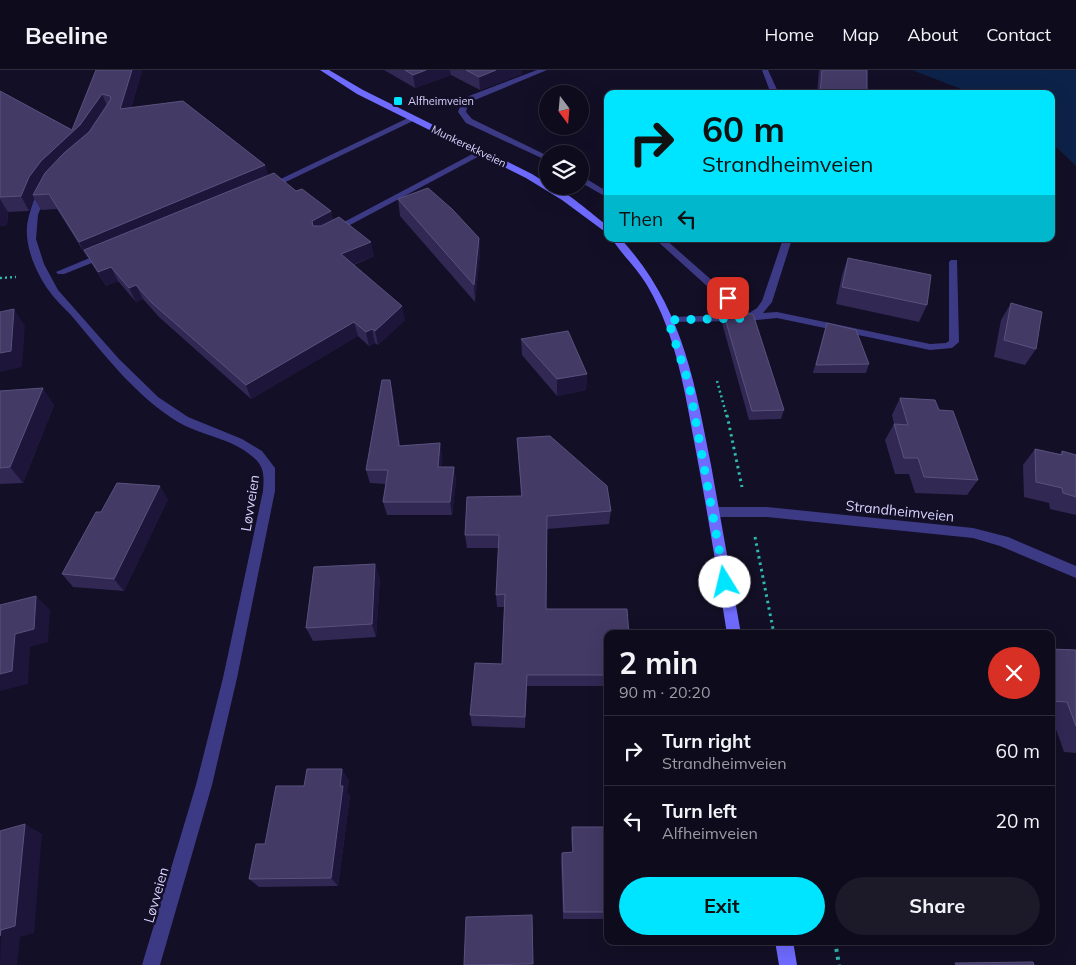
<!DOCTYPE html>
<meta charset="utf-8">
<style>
:root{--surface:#0e0b1c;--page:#1c1929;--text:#f1f3f6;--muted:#9b9ba3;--line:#2e2b3b;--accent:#00e5ff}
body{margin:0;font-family:Mulish,sans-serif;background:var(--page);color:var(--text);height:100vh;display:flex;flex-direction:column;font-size:19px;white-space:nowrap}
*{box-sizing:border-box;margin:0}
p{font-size:16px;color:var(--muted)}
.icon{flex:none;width:28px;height:28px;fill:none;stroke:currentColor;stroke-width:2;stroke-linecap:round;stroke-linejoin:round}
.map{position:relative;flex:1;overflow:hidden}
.drawer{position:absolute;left:604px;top:560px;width:451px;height:315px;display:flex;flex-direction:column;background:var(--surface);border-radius:10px;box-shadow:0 5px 20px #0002,0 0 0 1px var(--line)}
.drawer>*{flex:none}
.hud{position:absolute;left:604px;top:20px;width:451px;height:152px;border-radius:10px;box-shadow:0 5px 20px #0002,0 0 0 1px var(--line);background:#00e5ff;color:#111;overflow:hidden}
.needle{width:32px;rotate:164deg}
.fabs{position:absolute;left:539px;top:15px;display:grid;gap:10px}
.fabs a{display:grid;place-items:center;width:50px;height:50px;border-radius:50%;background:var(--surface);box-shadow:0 5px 20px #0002,0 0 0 1px var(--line);font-size:25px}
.pin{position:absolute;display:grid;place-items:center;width:42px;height:42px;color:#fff;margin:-21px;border-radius:10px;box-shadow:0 2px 8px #0006}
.me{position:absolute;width:55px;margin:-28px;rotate:351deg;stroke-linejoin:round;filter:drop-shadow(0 0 4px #0008)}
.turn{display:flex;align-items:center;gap:18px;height:105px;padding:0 15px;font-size:22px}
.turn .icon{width:65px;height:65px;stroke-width:2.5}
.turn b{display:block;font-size:35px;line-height:42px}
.then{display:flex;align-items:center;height:48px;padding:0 15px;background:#0003;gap:10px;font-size:19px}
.round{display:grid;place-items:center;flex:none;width:52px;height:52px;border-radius:26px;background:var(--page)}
.head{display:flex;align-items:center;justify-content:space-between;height:85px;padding:0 15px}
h1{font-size:30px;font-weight:700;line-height:38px}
.primary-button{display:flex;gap:10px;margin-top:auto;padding:10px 15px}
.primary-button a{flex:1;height:58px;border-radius:30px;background:var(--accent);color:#111;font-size:20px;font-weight:700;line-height:58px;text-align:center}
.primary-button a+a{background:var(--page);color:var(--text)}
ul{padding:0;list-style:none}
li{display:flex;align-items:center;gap:15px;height:70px;padding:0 15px;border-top:1px solid var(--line)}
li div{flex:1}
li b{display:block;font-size:19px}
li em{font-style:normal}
header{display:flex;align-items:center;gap:30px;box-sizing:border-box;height:70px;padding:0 25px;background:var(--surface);border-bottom:1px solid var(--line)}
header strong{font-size:24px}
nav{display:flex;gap:28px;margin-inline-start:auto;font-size:18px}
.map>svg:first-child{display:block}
.water{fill:#0c2248}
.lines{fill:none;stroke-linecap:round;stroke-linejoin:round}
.path-far2{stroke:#2fb8b0;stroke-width:2.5;stroke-dasharray:2 3;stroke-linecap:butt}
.path-far1{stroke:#2fb8b0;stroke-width:3;stroke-dasharray:2.5 4;stroke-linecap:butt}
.path{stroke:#2fb8b0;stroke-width:4;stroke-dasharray:3 5;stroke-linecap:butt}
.lane{fill:#3d3a85;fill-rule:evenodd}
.street{fill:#3d3a85;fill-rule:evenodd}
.secondary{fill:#6f6bff;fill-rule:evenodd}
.wall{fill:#312854}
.shaded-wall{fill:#1d163a}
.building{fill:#433a66;stroke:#5a527e}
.route{stroke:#00e5ff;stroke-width:9;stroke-dasharray:0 16.2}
.poi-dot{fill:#00e5ff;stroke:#130f26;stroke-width:2}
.labels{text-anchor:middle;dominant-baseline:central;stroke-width:5;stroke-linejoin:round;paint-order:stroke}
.far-poi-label{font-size:11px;fill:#d9d4ff;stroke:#130f26;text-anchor:start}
.far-street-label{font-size:11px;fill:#d9d4ff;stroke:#130f26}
.street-label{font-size:14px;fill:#d9d4ff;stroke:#130f26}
</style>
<header>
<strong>Beeline</strong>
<nav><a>Home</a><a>Map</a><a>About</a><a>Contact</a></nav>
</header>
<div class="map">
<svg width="1076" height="895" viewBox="0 0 1076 895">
<rect width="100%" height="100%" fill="#130f26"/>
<!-- water -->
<path class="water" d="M912 0H1076V96L1051 72V24H974Z"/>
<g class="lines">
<!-- path-far2 -->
<path class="path-far2" d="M0 208 16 207
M717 311 727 347"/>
<!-- path-far1 -->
<path class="path-far1" d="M727 345 742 417
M755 467 774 564"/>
<!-- path -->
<path class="path" d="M835 871 839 895"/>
<!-- lane -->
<path class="lane" d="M480 80 487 82 335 163H329L327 161Z"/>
<!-- street -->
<path class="street" d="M537 0H547L475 30 468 34 466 42 472 49 548 86V91L466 53 458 42 462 31 469 26Z
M762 0H768L779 24H771Z
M410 47 417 49 271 119 264 117Z
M580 105 608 122V128L580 112Z
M44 116 48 119 38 145 36 169 44 194 58 220 119 289 158 327 188 347 242 369 262 381 275 398V421L237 608 212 715 160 895H142L196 715 223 608 263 421C264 407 265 397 253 387 232 368 202 366 178 352 136 326 107 288 76 251 69 242 60 235 53 226 39 209 25 180 27 157 28 147 35 120 44 116Z
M655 169H665L749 243 757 238 762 231 783 169H792L772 232 763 243 777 242 930 274 946 273 949 271V192L951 190H957L959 272 952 278 930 280 777 248 748 251 665 252V248L669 247 739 245Z
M104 182 109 185 107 187 64 204H58L56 202Z
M714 437H767L973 458 1008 467 1076 496V508L1000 476 973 468 767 447H714L710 445 708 442 710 439Z"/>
<!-- secondary -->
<path class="secondary" d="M320 0H329L363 20 532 104 548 114V116C562 116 595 147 608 156V164L562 130 526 108 357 24Z
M612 169H621C682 236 694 309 711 395 721 451 731 507 741 564H727C717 501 707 439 695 376 685 322 676 265 648 217 638 199 622 185 612 169Z
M775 871H793L797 895H779Z"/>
</g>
<!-- wall -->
<path class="wall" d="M96 0H141L142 1 131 38 265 95 268 106 331 141 333 150 374 186 354 195 405 250 378 275 375 273 369 276 358 266 251 329 159 247 143 229 136 232 118 211 106 216 88 187H87L57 139 41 140 34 128 29 141 8 142 7 155 0 156V21L72 60Z
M384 0H522V4L480 20 451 5 415 18Z
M819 0H867V24H817Z
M398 129 479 168 480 184 475 232 400 146Z
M848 188 927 235 919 252 836 234 842 205Z
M1011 233 1036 279 1025 295 994 287 1001 250Z
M724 245 784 340 781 349 749 350 722 253Z
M827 253 869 294 866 303H813L824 262Z
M521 269 587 304 586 320 557 326 522 285Z
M390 310 393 324 400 376 440 373 442 387 441 397H454L456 411 452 445H387L383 432 386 414 370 413 366 400Z
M0 321 54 335 23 413 0 414Z
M900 328 939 340 978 410 967 425 915 423 909 404H895L885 370 894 354 892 345Z
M517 368 611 441 609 454 547 459 546 539 608 564V616H527L525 658 472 656 470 645 502 594 504 537H497L496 525 499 478H467L465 465 521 426Z
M1035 379 1060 384 1062 381 1076 385V445L1050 439 1049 433 1024 427 1023 395Z
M168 429 124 521 73 517 62 504 101 442Z
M380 508 376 567 313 571 306 558Z
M1051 579 1076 580V683L1064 682 1051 645Z
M349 710 347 722 350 726 338 816 259 817 249 809 304 716Z
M572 757H608V849H563L561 791 562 783 572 782 571 766Z"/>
<!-- shaded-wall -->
<path class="shaded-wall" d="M132 0H141L142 1 126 54 120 39Z
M426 0H450L451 5 415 18 413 5Z
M496 0H522V4L480 20 479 7Z
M102 24 108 38 87 70 33 125 34 128 29 141 21 126 29 107 41 91 80 55Z
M265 95 269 110 84 180 88 187H87L79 172Z
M0 129 8 142 7 155 0 156Z
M331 141 334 155 315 165 312 151Z
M479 168 480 184 475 232 474 215Z
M371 172 374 186 344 198 341 184Z
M111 197 118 211 106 216 98 202Z
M136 215 143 229 136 232 129 218Z
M402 236 405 250 378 275 375 261Z
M14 239 25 256 22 297 0 302V283Z
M354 252 358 266 251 329 246 315Z
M372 259 375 273 369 276 366 262Z
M587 304 586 320 557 326V309Z
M390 310 393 324 401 389 399 376Z
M43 318 54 335 23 413 10 397Z
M440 373 442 387 440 411 438 397Z
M454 397 456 411 452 445 450 432Z
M160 416 168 429 124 521 114 509Z
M375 494 380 508 376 567 372 554Z
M36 526 50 540 48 572 30 577 28 614 0 621V604L15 564Z
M527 605V616L525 658V647Z
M342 699 349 710 347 722 350 726 338 816 331 808Z
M25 754 42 764 34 863 20 867 17 895H0L1 860Z"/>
<!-- building -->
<path class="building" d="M96 0H132L120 39 183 31 265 95 79 172 49 124 33 125 45 103 64 83 89 62 111 29 110 26 102 24 80 55 41 91 29 107 21 126 0 127V21L72 60Z
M405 0H426L413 5Z
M466 0H496L479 7Z
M822 0H867V24H820Z
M274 103 296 121 302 119 331 141 312 151 313 156H321L339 147 371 172 341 184 402 236 375 261 372 259 366 262 354 252 246 315 152 233 136 215 129 218 111 197 98 202 84 180Z
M428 118 452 139 479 168 474 215 398 129Z
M848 188 931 205 927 235 842 217Z
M1011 233 1042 242 1036 279 1004 270Z
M14 239 11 281 0 283V242Z
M753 244 784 340 752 341 724 245Z
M827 253 856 260 869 294 816 295Z
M568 261 587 304 557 309 521 269Z
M382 310H390L399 376 440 373 438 397H454L450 432H383L388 400H366Z
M43 318 10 397 0 398V321Z
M900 328 935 330 939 340 953 341 978 410 924 407 918 388H904L894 354 908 355Z
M550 366 607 416 611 441 547 446 546 539H627L629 564H608V605H527L525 647 470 645 475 593 502 594 505 524 496 525 499 465H465L467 427 522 426 517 368Z
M1035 379 1062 385V381L1076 385V427L1063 423 1062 418 1036 412Z
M117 413 160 416 114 509 62 504 96 442H101Z
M375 494 372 554 306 558 314 497Z
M36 526 34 559 15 564 12 601 0 604V535Z
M1051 579 1076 580V656L1067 632 1051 631Z
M307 699H342L340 716H343L331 808 249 809 256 774H265L276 716H304Z
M25 754 15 856 1 860 0 866V761Z
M572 757H608V842H564L562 783 573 782Z
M532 845 533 894 464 895 466 847Z
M1033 892 1034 895H956L955 893Z"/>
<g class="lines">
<!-- route -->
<path class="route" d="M725 512 689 314 668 250 748 248 728 228"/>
</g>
<!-- markers -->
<rect class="poi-dot" x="393" y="26" width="10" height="10" rx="2.5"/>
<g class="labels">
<!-- far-poi labels -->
<g class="far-poi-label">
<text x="408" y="31">Alfheimveien</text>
</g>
<!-- far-street labels -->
<g class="far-street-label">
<text transform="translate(469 76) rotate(26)">Munkerekkveien</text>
</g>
<!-- street labels -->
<g class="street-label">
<text transform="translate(250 433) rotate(-81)">Løvveien</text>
<text transform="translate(900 441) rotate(6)">Strandheimveien</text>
<text transform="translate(156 825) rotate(-74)">Løvveien</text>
</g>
</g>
</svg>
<div class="fabs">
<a><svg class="needle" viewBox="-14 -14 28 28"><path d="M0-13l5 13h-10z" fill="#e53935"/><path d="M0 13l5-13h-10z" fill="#9b9ba3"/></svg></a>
<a><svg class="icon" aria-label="layers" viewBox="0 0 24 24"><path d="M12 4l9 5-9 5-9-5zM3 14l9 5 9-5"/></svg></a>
</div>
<div class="pin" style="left:728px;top:228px;background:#d93025"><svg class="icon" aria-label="arrive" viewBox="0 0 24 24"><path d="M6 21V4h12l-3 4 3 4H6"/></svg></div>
<svg class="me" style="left:725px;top:512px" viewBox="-20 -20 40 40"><circle r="19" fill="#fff"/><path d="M0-13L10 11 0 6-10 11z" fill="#00e5ff"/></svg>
<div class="hud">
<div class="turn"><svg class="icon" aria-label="right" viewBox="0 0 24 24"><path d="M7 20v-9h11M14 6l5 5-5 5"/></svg><div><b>60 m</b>Strandheimveien</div></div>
<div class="then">Then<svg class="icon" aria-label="left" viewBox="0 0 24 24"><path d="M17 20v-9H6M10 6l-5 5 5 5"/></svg></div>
</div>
<section class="drawer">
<div class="head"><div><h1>2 min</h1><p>90 m · 20:20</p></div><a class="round" style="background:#d93025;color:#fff"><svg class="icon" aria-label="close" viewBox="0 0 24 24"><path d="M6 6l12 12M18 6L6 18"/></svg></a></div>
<ul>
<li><svg class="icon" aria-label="right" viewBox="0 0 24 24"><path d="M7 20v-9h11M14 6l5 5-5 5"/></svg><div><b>Turn right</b><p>Strandheimveien</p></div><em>60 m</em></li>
<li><svg class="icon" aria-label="left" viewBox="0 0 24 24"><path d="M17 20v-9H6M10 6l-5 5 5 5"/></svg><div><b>Turn left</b><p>Alfheimveien</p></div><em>20 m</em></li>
</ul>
<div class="primary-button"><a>Exit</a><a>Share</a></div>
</section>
</div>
